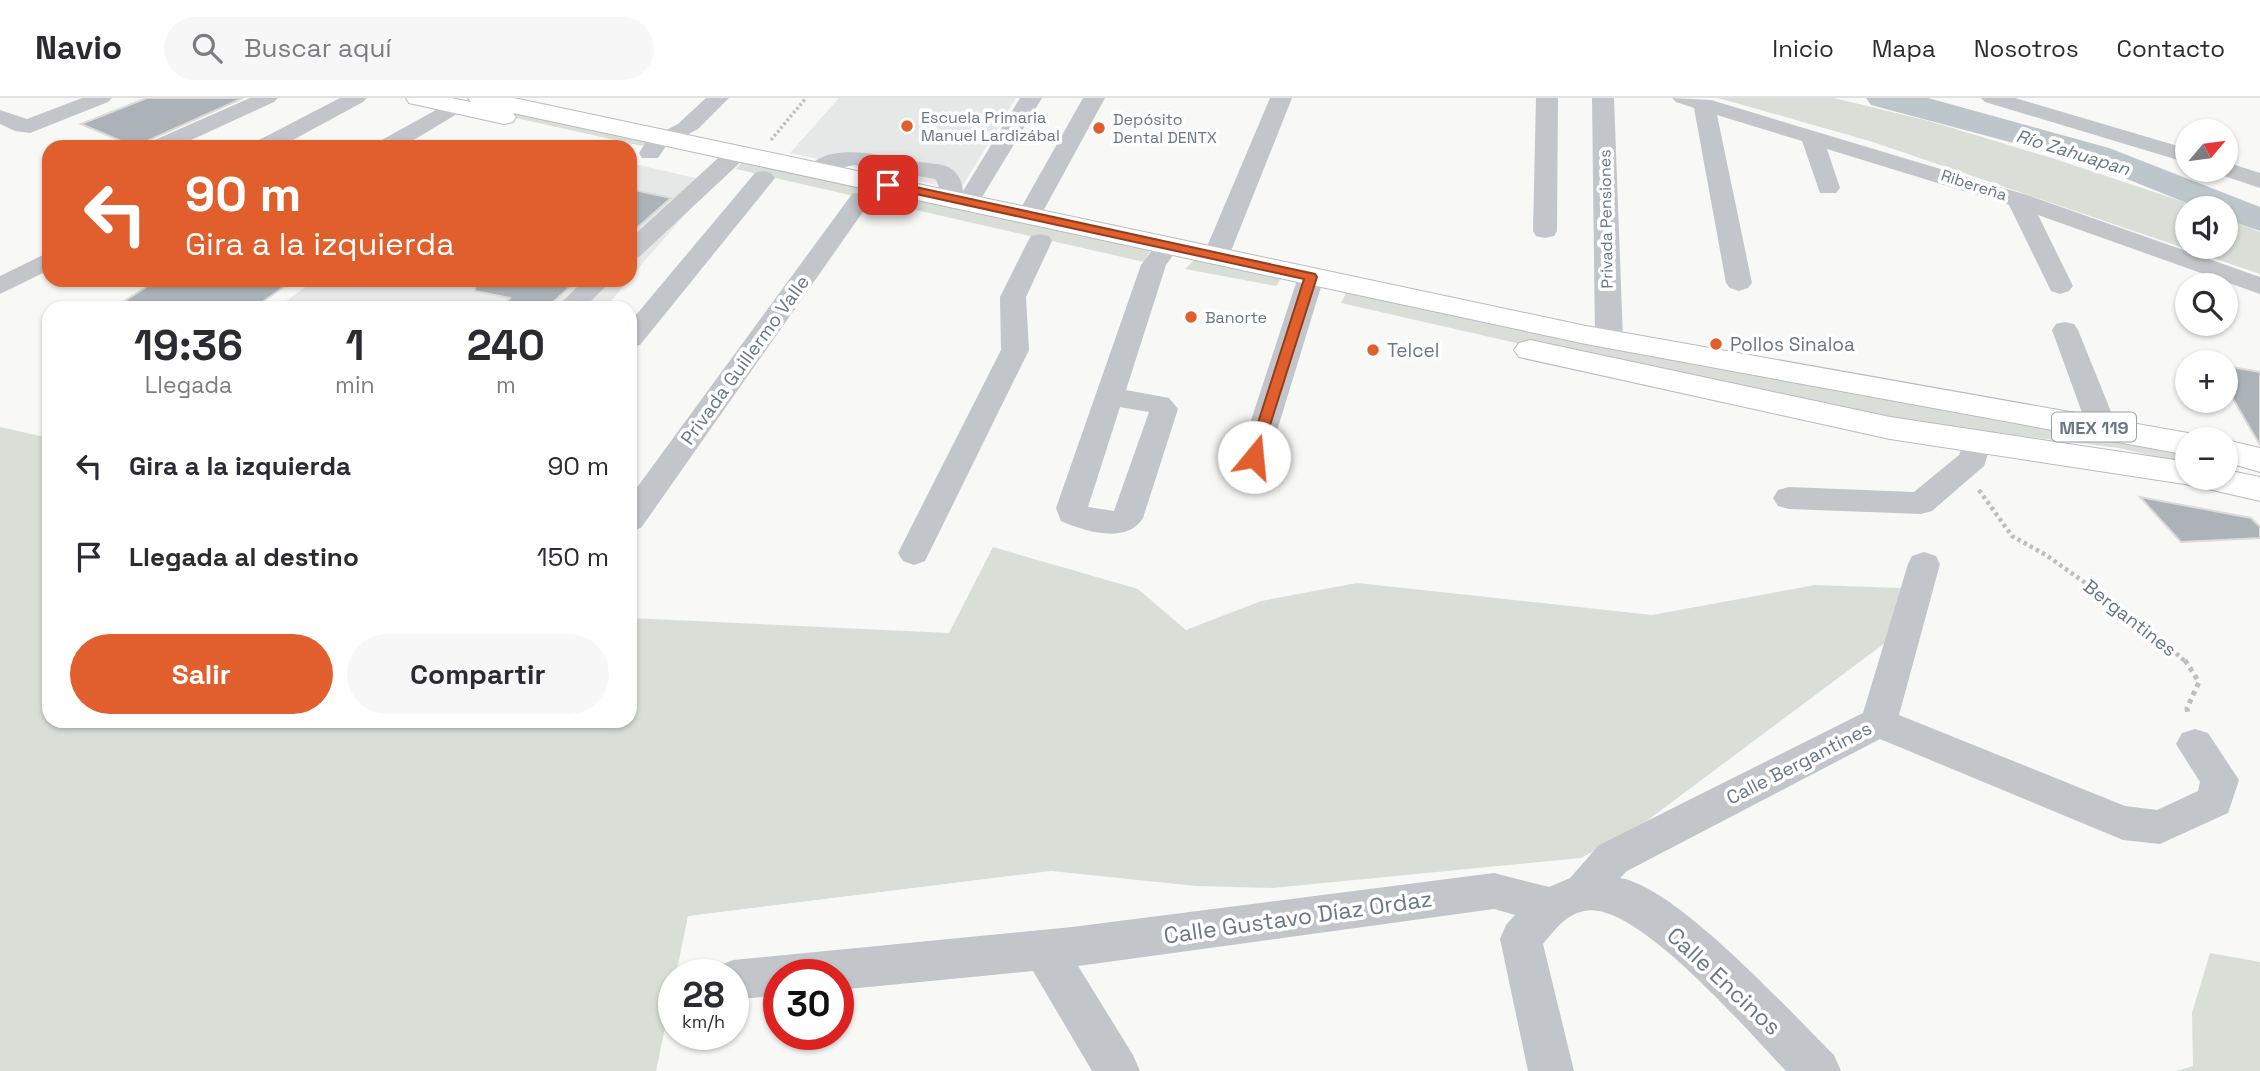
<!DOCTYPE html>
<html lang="es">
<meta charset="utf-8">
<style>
:root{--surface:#fff;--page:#f7f7f7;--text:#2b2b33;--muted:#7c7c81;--line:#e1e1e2;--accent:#e15e2d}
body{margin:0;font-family:"Space Grotesk",sans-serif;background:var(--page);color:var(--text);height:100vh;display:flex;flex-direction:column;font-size:26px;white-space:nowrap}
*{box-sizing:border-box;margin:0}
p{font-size:23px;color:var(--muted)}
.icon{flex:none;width:38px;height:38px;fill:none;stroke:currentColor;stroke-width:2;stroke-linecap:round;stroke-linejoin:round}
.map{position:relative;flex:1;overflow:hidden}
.sheet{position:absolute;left:42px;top:203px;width:595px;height:427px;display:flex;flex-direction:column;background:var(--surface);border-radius:21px;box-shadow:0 2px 5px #0004}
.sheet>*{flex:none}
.banner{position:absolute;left:42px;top:42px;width:595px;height:147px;border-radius:21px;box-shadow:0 2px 5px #0004;background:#e15e2d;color:#fff;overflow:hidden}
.needle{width:46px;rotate:61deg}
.tools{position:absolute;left:2175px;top:21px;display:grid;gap:14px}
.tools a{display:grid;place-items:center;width:63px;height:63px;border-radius:50%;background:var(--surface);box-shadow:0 2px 5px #0004;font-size:35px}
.speed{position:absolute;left:658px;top:861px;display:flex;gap:14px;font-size:35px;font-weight:700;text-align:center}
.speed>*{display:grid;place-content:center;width:91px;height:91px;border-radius:50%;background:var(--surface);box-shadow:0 2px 5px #0004;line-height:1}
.speed small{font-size:18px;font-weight:400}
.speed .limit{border:10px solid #d22;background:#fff;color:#111}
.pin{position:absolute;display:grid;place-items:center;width:60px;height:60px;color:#fff;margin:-30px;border-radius:14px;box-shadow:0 4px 10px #0006}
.me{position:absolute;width:77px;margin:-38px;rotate:17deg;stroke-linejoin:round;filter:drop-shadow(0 0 5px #0008)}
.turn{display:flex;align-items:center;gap:24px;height:147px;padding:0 28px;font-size:32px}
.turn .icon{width:91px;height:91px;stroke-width:2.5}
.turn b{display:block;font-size:49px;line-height:60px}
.eta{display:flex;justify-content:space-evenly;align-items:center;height:119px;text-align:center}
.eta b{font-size:42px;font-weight:600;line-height:49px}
.primary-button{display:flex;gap:14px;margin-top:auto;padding:14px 28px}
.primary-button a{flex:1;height:80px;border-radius:42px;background:var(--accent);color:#fff;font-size:28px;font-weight:600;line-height:80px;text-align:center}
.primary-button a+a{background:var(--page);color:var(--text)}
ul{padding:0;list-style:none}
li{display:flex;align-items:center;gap:21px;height:91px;padding:0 28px}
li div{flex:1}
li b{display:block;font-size:26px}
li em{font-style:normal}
header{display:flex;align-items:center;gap:42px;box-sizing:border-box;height:98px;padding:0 35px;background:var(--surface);border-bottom:2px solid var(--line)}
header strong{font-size:33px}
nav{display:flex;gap:38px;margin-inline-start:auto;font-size:24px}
.search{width:490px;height:63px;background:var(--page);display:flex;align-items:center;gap:18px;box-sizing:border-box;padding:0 24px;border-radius:38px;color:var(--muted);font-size:26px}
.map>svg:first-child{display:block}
.built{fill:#e6e7e7}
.green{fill:#d9dfd7}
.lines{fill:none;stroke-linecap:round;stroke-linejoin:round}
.river{fill:#bcc6cb;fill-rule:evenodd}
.building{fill:#abb2b8;stroke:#dadad8;stroke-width:2}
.major-casing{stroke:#b7bbbf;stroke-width:2}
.path-far2{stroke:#bcbec1;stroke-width:3.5;stroke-dasharray:2.5 2.5;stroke-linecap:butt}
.path-far1{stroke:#bcbec1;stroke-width:4.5;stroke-dasharray:3.5 3.5;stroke-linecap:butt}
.path{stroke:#bcbec1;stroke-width:5;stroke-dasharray:4.5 4.5;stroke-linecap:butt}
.minor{fill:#c2c5c9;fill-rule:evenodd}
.major{fill:#fff;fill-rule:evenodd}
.route{fill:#e15e2d;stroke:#923d1d;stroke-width:2}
.poi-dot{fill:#e15e2d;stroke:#fff;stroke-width:2.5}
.labels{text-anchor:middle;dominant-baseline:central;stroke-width:7;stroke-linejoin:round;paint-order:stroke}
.far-poi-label{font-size:16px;fill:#687786;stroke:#fff;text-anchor:start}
.far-street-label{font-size:16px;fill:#687786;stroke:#fff}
.far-water-label{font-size:18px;font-style:italic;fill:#637882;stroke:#fff}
.shield{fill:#fff;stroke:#95a0aa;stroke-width:2}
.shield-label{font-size:18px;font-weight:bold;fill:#687786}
.poi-label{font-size:19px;fill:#687786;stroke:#fff;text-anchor:start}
.street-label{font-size:19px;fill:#687786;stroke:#fff}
.near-street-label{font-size:23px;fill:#687786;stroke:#fff}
</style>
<header>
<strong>Navio</strong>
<div class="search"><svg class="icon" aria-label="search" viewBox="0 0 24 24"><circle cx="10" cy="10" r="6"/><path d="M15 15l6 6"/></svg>Buscar aquí</div>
<nav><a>Inicio</a><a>Mapa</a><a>Nosotros</a><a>Contacto</a></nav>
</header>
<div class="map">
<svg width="2260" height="973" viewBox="0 0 2260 973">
<rect width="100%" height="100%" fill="#f8f8f6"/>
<!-- built -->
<path class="built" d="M839 0H1016L960 92 790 55Z
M630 65 713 84 630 180Z
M315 182H629L605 210H277Z"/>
<!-- green -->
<path class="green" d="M1718 0H1834L1929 23 2055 61 2202 110H2188V149H2226V120L2260 134V176L1873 44Z
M517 11 653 39 642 48 507 18Z
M745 60 1152 149 1144 164 736 71Z
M1196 160 1284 177 1276 188 1185 171Z
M1348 191 2187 351V366L2119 350 1908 324 1678 282 1341 205Z
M0 329 49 340V623H630V520L949 535 993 449 1138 491 1186 532 1261 503 1357 485 1652 517 1815 487 1901 490 1885 545 1648 722 1581 760 1273 790 1196 788 1051 773 688 818 656 973H0Z
M2210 855 2260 864V973H2176L2193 968 2192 915Z"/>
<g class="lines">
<!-- river -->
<path class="river" d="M1866 0H1928L2109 50 2260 109V133L2226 121V110H2199L2085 64 1871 7Z"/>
</g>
<!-- building -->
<path class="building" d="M147 0H243L149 42 144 49H135L81 26Z
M630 91 671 100 630 136Z
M157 182H293L254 210H114Z
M476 182H577L547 210H500L510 200 475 193Z
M2226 268 2260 274V347L2226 289Z
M2140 399 2251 420 2260 429V440L2181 444Z"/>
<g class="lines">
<!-- major casing -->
<g class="major-casing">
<path id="major" d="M406 0H451L471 4 468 0H514L1586 228 2188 335 2202 341H2188V357L1586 246 513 15 516 19 513 24 504 26 409 5Z
M1530 242 1890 319 2188 364V380H2226V372L2260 379V403L2191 387 1890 341 1519 259 1514 252 1519 245Z
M2226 342 2260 350V374L2226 364Z"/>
</g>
<!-- path-far2 -->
<path class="path-far2" d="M771 42 806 0"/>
<!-- path-far1 -->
<path class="path-far1" d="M1979 392 2012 438 2046 457 2139 523 2186 564"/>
<!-- path -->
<path class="path" d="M2185 562 2199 584 2187 610 2188 618"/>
<!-- minor -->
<path class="minor" d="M82 0H112L108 4 30 35 15 33 0 26V12L27 21Z
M250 0H278L274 4 176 49H147L150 44Z
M340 0H367L363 4 280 49H252L255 44Z
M706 0H729L698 31 666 48 658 60H642L639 55 647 42 678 26Z
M1020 0H1042L976 109 968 111 957 106 944 105C938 97 941 87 935 81L854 67C838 69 825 81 809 77L806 72C827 42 884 58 913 63 924 65 941 65 950 70 959 76 962 84 963 93Z
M1083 0H1105L1041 117 1037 122 1029 124 1021 122 1017 117Z
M1270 0H1292L1229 158 1225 163 1216 166 1207 163 1203 158Z
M1536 0H1558L1557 133 1554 138 1545 140 1536 138 1533 133Z
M1592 0H1614L1623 241 1619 247 1609 249 1599 247 1595 241Z
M1672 0 1711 2 2027 97 2260 179V196L2038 117 2073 188 2069 193 2060 196 2051 193 2009 107 1827 51 1840 90 1836 95H1820L1802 43 1717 17 1752 185 1748 190 1739 193 1730 190 1726 185 1694 10 1676 4Z
M1981 0H2015L2188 51V65L1985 4Z
M454 2 462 3 465 8 462 13 402 49H375L378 44Z
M737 48 745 50 748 55 745 60 639 159 630 161V141L729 50Z
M2226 64 2260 75V90L2218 76 2215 72H2226Z
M763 73 771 75 775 80 771 85 640 247 630 249V224L755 75Z
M860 94 868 96 872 101 641 430 630 433V399L852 96Z
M1040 136 1049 138 1052 143 1026 199 1029 252 925 463 914 467 903 463 898 455 1001 252 1000 199 1028 143 1031 138Z
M1168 141 1177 143 1180 148 1166 167 1126 292 1169 300 1178 311 1143 420C1127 447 1084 433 1061 423L1056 410 1141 167 1159 143ZM1120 309 1149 314 1114 413 1088 409Z
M49 154V172L0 196V178Z
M1311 171 1320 174 1324 179 1269 359 1265 366 1254 369 1243 366 1239 359 1298 179 1302 174Z
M584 182H612L584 210H556Z
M2065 224 2074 226 2078 232 2118 331 2113 338 2103 340 2093 338 2088 331 2052 232 2056 226Z
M1977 334 1987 337 1992 344 1984 368 1932 413 1921 416 1789 411 1778 408 1773 400 1778 392 1789 389 1914 394 1959 357 1967 337Z
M1924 454 1936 458 1940 466 1899 617 2125 708 2157 712 2198 693 2200 684 2176 646 2182 635 2195 631 2208 635 2239 682 2228 715 2160 746 2123 742 1880 641 1627 773 1620 780C1677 789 1790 914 1834 957L1841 973H1786C1751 937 1635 800 1584 813 1565 817 1555 832 1543 846L1574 973H1528L1500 841 1506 827 1515 817 1494 811 1078 868 1133 957 1140 973H1092L1033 873 838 892V877H779V897L733 902V877H714L718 868 733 862 1072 829 1494 775 1549 789 1570 780 1599 747 1863 615 1908 466 1912 458Z"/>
<!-- major -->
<use href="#major" class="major"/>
</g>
<!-- route -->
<path class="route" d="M888 83 1315 176 1317 179 1259 362H1249L1247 359 1304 181 884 89V84Z"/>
<!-- markers -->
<g class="poi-dot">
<circle cx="907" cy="28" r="7"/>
<circle cx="1099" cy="30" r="7"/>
<circle cx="1191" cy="219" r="7"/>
<circle cx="1716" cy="246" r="7"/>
<circle cx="1373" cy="252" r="7"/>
</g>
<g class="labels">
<!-- far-poi labels -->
<g class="far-poi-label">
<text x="921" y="19">Escuela Primaria<tspan x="921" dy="18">Manuel Lardizábal</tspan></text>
<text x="1113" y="21">Depósito<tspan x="1113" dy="18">Dental DENTX</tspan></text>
<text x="1205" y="219">Banorte</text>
</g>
<!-- far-street labels -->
<g class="far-street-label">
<text transform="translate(1974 87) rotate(18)">Ribereña</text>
<text transform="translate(1606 121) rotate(-91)">Privada Pensiones</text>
</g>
<!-- far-water labels -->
<g class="far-water-label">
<text transform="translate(2073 54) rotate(17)">Río Zahuapan</text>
</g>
<!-- shield labels -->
<rect class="shield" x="2052" y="314.5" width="84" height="29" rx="5"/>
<g class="shield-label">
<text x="2094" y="329">MEX 119</text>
</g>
<!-- poi labels -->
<g class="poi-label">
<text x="1730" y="246">Pollos Sinaloa</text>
<text x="1387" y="252">Telcel</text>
</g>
<!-- street labels -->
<g class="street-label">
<text transform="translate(745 262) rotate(-54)">Privada Guillermo Valle</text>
<text transform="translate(2130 520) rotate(38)">Bergantines</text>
<text transform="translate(1799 665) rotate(-27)">Calle Bergantines</text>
</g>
<!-- near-street labels -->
<g class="near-street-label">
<text transform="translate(1298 819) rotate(-8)">Calle Gustavo Díaz Ordaz</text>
<text transform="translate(1724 883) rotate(43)">Calle Encinos</text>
</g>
</g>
</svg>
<div class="tools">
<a><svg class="needle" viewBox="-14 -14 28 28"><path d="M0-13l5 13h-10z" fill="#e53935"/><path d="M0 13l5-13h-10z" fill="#7c7c81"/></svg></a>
<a><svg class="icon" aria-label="sound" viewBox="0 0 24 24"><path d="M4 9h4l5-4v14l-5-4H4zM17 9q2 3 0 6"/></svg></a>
<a><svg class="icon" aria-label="search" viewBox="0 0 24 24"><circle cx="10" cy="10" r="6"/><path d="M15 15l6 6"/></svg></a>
<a>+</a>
<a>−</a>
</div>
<div class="speed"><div>28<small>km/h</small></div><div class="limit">30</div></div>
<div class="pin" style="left:888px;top:87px;background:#d93025"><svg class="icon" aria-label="arrive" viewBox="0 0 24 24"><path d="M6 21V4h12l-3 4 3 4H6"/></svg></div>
<svg class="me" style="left:1254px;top:359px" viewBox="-20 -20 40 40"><circle r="19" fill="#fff"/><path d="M0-13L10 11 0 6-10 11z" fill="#e15e2d"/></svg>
<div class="banner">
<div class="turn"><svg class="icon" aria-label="left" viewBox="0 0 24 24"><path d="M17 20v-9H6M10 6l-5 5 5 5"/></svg><div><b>90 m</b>Gira a la izquierda</div></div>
</div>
<section class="sheet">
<div class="eta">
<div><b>19:36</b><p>Llegada</p></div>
<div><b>1</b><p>min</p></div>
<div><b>240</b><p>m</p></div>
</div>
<ul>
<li><svg class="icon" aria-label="left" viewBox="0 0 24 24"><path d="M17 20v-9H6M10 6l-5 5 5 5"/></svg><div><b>Gira a la izquierda</b></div><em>90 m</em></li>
<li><svg class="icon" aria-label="arrive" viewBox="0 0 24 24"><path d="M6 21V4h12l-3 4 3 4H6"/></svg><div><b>Llegada al destino</b></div><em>150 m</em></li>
</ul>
<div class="primary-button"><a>Salir</a><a>Compartir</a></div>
</section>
</div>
